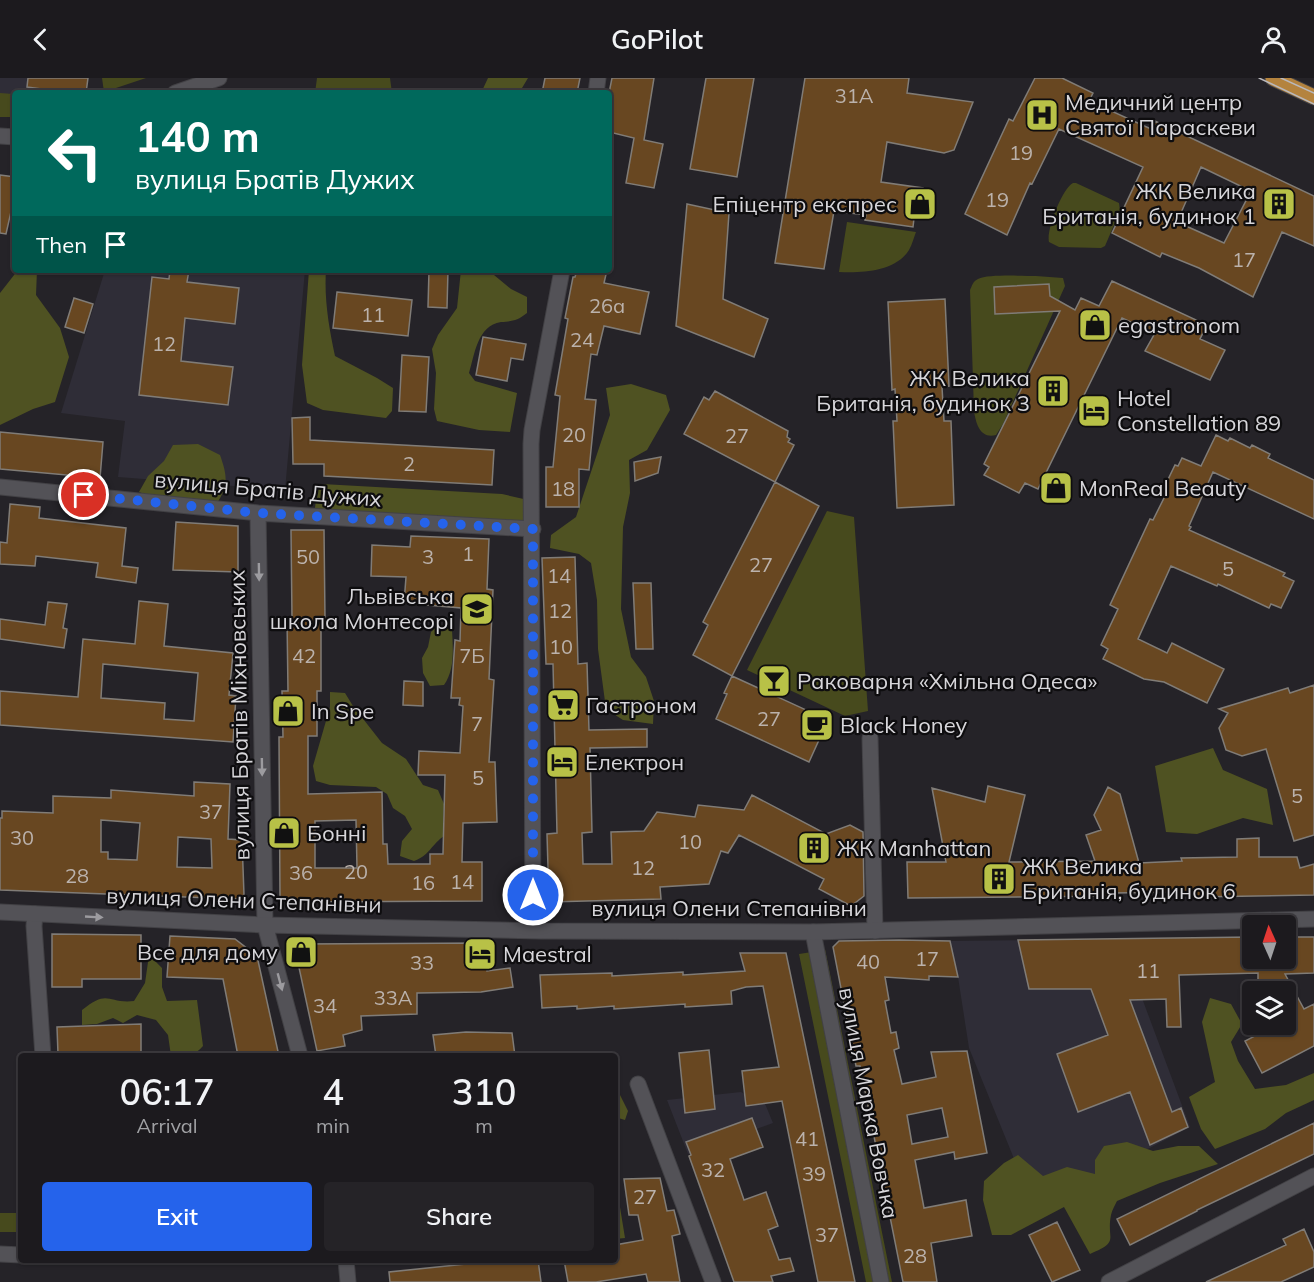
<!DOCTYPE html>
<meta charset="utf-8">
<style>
:root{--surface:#1c1a1e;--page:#252327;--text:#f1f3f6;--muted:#a0a1a4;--line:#3a383c;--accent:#2563eb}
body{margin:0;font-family:Mulish,sans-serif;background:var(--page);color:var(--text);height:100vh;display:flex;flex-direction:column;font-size:22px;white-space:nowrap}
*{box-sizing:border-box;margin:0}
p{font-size:20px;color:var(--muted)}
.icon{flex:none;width:33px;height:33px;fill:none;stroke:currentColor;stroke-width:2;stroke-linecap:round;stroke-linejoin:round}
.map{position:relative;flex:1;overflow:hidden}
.sheet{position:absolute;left:18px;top:975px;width:600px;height:210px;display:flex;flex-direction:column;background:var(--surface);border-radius:6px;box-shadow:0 2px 4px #0004,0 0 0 2px var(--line)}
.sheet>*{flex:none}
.guide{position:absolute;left:12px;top:12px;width:600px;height:183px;border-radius:6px;box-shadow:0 2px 4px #0004,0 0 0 2px var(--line);background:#00695c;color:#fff;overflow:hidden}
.needle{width:39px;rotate:357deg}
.tools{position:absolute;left:1242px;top:837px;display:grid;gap:12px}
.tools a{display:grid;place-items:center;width:54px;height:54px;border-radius:6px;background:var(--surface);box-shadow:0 2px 4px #0004,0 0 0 2px var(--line);font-size:30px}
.pin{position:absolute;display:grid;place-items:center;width:51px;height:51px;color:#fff;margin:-26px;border:3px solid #fff;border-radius:50%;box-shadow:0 2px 6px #0007}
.me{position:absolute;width:66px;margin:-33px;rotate:0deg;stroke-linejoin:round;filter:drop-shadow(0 0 4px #0008)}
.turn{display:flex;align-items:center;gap:21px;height:126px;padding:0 24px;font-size:27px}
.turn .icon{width:78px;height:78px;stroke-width:2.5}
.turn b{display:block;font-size:42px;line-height:51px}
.then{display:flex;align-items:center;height:57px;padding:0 24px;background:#0003;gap:12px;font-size:22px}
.eta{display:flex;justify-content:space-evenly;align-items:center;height:102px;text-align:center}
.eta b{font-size:36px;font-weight:600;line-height:42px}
.button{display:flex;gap:12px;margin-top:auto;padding:12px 24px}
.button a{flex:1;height:69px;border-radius:6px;background:var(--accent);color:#fff;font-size:24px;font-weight:600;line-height:69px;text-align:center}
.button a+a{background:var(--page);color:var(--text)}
header{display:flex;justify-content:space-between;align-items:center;height:78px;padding:0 24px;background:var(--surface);font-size:27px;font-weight:600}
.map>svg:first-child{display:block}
.built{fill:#2f2d37}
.green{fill:#474a1d}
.forest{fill:#4f5222}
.building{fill:#684721;stroke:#807c77;stroke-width:1.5;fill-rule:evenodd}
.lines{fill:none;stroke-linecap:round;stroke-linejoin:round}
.minor-casing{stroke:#424145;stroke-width:17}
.tertiary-casing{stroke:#424145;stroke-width:17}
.primary-casing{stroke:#424145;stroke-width:17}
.minor{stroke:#535257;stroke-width:15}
.tertiary{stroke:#535257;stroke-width:15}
.primary{stroke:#b4833e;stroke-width:15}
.tram{stroke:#b9b8bc;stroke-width:1.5}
.oneway{fill:#9c9b9f}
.route{stroke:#2563eb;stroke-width:10;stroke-dasharray:0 18}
.labels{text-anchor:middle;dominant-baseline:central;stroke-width:4.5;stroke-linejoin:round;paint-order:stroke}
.number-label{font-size:20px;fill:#bbb2ac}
.poi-label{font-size:22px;fill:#d7d6da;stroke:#0e0d0f;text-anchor:start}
.street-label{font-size:22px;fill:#d7d6da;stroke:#0e0d0f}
</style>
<header><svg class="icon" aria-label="back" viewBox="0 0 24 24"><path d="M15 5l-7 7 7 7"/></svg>GoPilot<svg class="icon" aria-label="person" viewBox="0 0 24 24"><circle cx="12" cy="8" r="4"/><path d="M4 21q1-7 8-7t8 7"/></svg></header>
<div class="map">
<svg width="1314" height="1204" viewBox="0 0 1314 1204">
<rect width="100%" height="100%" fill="#252328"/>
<!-- built -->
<path class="built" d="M0 0H29L27 14 13 13 11 39H0Z
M105 192H305L285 412 118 399 125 343 61 335Z
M1120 861 1190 1049 1034 1130 969 970 958 899 950 863Z
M741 1014 746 1017 761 1016 773 1045 688 1076 667 1022Z"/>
<!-- green -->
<path class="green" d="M102 0H146L104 14Z
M317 0H390L392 15H315Z
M0 15 13 16 11 39H0Z
M1073 105H1076L1119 125 1120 133 1105 168 1101 170 1059 169 1049 164C1046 152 1062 111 1073 105Z
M847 144 916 154C914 159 912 167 909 172 895 194 862 195 839 194Z
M1036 198 1063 200 1065 208 1003 346 996 357C981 361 976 347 974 333L970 212C972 208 973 203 978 201 988 196 1023 198 1036 198Z
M827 433 854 439 868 633 845 638 747 592Z
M825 871 892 1204H883L819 872Z
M812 874 877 1204H866L799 876Z
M0 1135H21V1154H0Z"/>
<!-- forest -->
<path class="forest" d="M488 0H528L519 15H481Z
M18 192H37L36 217 60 250 69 279 55 324 33 331 0 347V215Z
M309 192H326C324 221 329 250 335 278L377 300 393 310 392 333 386 340 323 332 307 325 302 287Z
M461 192H495L494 197 511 211 527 219V235C517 243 513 243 501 244 477 248 475 276 469 295L475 303 517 315 510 354 479 352 437 343 434 331 436 295 432 271 438 257 457 230Z
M631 306 666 317 670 332 647 372 629 382 630 415 623 449 621 531 631 579 646 599 654 623 653 646 623 642 606 631 598 571 597 522 591 485 579 476 550 470 551 457 576 439 610 337 606 310Z
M198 366 220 377C227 397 229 407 217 425L155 420 139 414 148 398 164 383 173 367Z
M322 406 502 416 528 422 526 447 324 437 315 430 317 413Z
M439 546 452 552C453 570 455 592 444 607L430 608 423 595 422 580 428 569 431 554Z
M330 614 345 615 353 628 382 665 406 681 423 707 438 712 444 726 443 742 445 757C431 767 429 778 414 783L400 778 402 763 412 751 405 738 393 730 387 716 376 709 330 707 316 703 313 688 330 629Z
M1213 670 1223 692 1267 711 1273 747 1243 740 1197 756 1166 754 1155 688Z
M149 877 162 890V909L167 923 197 922 203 968C194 979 185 978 171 978L168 957 156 942 137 937 123 945 113 940 97 946 82 947V932C109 910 107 926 134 923L145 905Z
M1210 920 1231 926 1242 946 1231 964 1238 983 1255 1011 1286 1007 1314 995V1022L1286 1035 1265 1051 1215 1071 1201 1051 1189 1019 1215 1004 1202 944Z
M615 1007 628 1033 625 1042 615 1039Z
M1127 1064 1153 1073 1178 1068H1199L1218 1086 1160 1105 1117 1123C1115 1127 1112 1132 1111 1137 1106 1162 1121 1163 1090 1176L1064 1129 1011 1157H992L983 1122 984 1103 1004 1085 1018 1077 1043 1098 1067 1089 1095 1096V1082L1104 1068Z
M615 1119 619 1123 625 1160 615 1161Z"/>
<!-- building -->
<path class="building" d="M28 0H88L86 15H71L27 9Z
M545 0H580L577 15H542Z
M612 0H654L644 62 663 66 654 110 626 105 634 60 609 54V15Z
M706 0H754L737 99 690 91Z
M805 0H909L907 15 973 24 954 72 944 75 887 64 881 104 923 110 920 133 915 132 913 149 865 142 866 137 834 133 824 191 775 185Z
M1035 0H1062L1093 15 1089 23 1151 51 1155 43 1314 118V168L1282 154 1253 219 1199 190 1162 175 1160 179 1112 155 1143 89 1059 51 1032 106 1030 105 1007 157 965 136 1009 41 1013 43ZM1201 89 1251 113 1224 165 1177 144Z
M0 97 15 99V116L6 156 0 155Z
M687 126 729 135 723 221 768 241 754 279 676 248Z
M170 192H189L187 204 239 210 235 246 185 240 181 283 233 289 228 327 139 317 152 199 169 201Z
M429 192H448L447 230 428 229Z
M577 192H607L604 205 649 214 640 256 604 248 597 277 591 276 585 321 596 322 589 392 579 391V429H546V389H553L560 318 555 317 568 241 565 240 573 199H575Z
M1112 203 1207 247 1200 261 1225 272 1210 302 1145 273 1155 255 1122 240 1038 411 1025 405 1019 415 984 397 989 389 984 386 1060 233 995 236 994 209 1049 206 1050 218 1075 232 1081 220 1099 228Z
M337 214 412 222 408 258 333 250Z
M74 220 93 226 84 255 65 249Z
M945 221 949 308 942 309 944 343H951L954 427 897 430 893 343H897L895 311 892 312 888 224Z
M483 259 526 266 523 282 511 280 507 303 476 297Z
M402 277 429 279 426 334 399 333Z
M715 313 788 353 787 359 790 361 788 364 794 367 775 404 684 356 704 319 709 322Z
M310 339V362L494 372 492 407 324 398V386H293L292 340Z
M0 354 103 364 100 400 0 391Z
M1216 357 1228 363 1230 360 1250 370 1252 367 1270 376 1268 380 1314 402V441L1213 394 1189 448 1191 449 1189 452 1285 495 1283 498 1294 503 1281 530 1271 526 1269 530 1218 506 1217 508 1171 488 1138 561 1167 575 1172 565 1224 591 1207 625 1164 604 1144 601 1103 581 1108 571 1101 567 1118 531 1110 527 1150 441 1153 442 1166 416 1162 414 1175 387 1178 388 1182 380 1201 388Z
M661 379 658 395 635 403 634 384Z
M775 404 819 428 732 598 693 577 708 547 703 544Z
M10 426 40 429 39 440 126 450 122 488 138 490 136 505 96 499 98 485 36 478 35 488 0 486V464L7 465Z
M176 444 238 448V494L173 492Z
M291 452H324L325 540H321V613H317V658H308V716L382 714 383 766H387L388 786H430V776H443L445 697H418L419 673 460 675 463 628 459 627 460 620H451L455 562 460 563 461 530 404 525 406 499 371 498 372 467 410 469 411 458 489 461 487 511 493 512 489 601 494 602 489 684H495L497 744 463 745 462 784H482V823L289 824 280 819 279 659H283L282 613H288L287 540H292ZM356 742 357 790H315V743Z
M575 479 578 586 587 585 589 652 647 651V669L590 670 592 754 582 755 583 786H612L611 754 644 753 657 734 695 739 698 727 744 732 752 717 826 756 850 747 863 754 864 818 851 828 819 811 824 801 739 757 728 775 721 773 709 806 660 809 661 821 549 824 547 756 557 755 553 586H546L542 480Z
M633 505H651L653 571H636Z
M139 523 168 526 164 568 233 575 229 617 236 618 233 664 0 647V613L78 619 83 561 135 566ZM103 586 198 595 194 643 164 641 165 625 101 620Z
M48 524 67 526 63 550 67 551 64 570 0 561V541L45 547Z
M732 598 828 642 809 684 716 641 727 616 724 615Z
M404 603 423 604V628L403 627Z
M1314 607V757L1294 763 1266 671 1242 678 1226 672 1219 650 1228 635 1219 631 1288 610 1290 615Z
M194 704 230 706 228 761 242 762 244 817 239 821 0 812V740H2V733L53 735V718L111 720V712L194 718ZM101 742 140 745 137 782 108 781V774H101ZM178 759 211 761 212 790 177 789Z
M988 708 1025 717 1009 784 1095 783 1086 757 1101 752 1094 737 1108 709 1120 716 1139 785 1182 783 1181 780 1237 779V761L1259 760V779H1297L1300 790 1314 786V817L1194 819 1192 814 1110 815V818L908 820 907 784H946L932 710 985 724Z
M52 856 141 857V901H82V909H52Z
M170 858 235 861 257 878 279 978H238L223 901 167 899Z
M1252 859V880H1286V859H1314V895L1285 896 1304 931 1314 926V968L1262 995 1245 963 1278 946H1286V914H1258V895L1179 897 1181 949H1167L1166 921 1130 922 1172 1034 1181 1030 1188 1049 1150 1067 1130 1014 1078 1034 1057 976 1108 957 1091 911H1029L1018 862Z
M899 862 950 863 958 899 929 898V902L885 899 889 922 885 923 891 955 896 954 899 970 894 972 902 1006 936 999 931 974 967 973 987 1075 955 1081 954 1074 915 1082 924 1130 966 1122 969 1141 972 1158 931 1165 937 1204H903L860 988H856L833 869 839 863ZM942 1030 948 1059 912 1066 907 1037Z
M487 865V893L510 890 513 909 481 914 417 915V936L361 938 362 952 343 957 345 968 317 973 295 871 300 866Z
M740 875H786L855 1204H818L782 1023 746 1028 742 993 779 989 763 908 746 909 731 913 732 926 685 929V926L614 931V928L577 931V928L542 930 540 897 612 895V898L683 894V897L745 893Z
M141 946V978H112V975L58 976 57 949Z
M466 954 512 955 515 978H436L433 957Z
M709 972 715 1031 685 1035 679 975Z
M752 1040 763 1069 730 1081 744 1122 766 1114 773 1134 778 1148 768 1152 779 1182 790 1180 794 1193 771 1198 773 1204H734L689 1078 691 1077 686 1064Z
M1314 1045V1076L1197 1132V1133L1130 1167 1117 1141Z
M660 1100 667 1133 674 1132 680 1156 672 1158 680 1204H648L646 1196 596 1204H568L564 1182H615V1167L643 1162 638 1137H629L624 1101Z
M1057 1144 1080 1192 1052 1204 1029 1157Z
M1304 1151 1314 1174V1189L1281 1204H1206L1286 1167 1283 1161Z
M505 1182H538L541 1204H390L389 1194Z"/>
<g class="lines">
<!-- minor casing -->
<g class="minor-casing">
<path id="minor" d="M175 15 219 0
M0 58 15 59
M0 409 258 435 533 451
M258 435 265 847
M870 660 875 853
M35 836 34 848 43 978
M813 854 881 1204
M638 1006 713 1204
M0 1176 21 1177
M1109 1204 1314 1098"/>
</g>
<!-- tertiary casing -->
<g class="tertiary-casing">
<path id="tertiary" d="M596 15 598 0
M0 834 265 847 541 853 813 854 1314 841
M265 847 300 978
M533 853 531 366 532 352 562 192
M346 1182 348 1204"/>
</g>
<!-- primary casing -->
<g class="primary-casing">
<path id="primary" d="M1273 0 1314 19"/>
</g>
<!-- minor -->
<use href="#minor" class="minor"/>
<!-- tertiary -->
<use href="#tertiary" class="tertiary"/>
<!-- primary -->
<use href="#primary" class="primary"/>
<!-- tram -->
<path class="tram" d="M1259 0 1314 26
M1281 0 1314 15"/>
</g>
<!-- one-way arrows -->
<defs><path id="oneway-solid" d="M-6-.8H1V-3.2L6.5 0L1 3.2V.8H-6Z" transform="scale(1.5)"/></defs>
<g class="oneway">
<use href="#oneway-solid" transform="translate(259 494) rotate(89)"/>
<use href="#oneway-solid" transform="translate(262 689) rotate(89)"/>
<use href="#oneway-solid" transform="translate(94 839) rotate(3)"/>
<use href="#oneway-solid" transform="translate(280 904) rotate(75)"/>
</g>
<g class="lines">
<!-- route -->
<path class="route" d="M84 417 258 435 533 451V817"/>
</g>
<!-- icons -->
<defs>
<g id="hospital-square" transform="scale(1.725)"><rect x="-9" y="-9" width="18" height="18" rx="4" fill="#b8c147" stroke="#0e0d0f"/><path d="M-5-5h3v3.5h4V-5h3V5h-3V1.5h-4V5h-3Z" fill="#111"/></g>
<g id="shop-square" transform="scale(1.725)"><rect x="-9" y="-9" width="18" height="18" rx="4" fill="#b8c147" stroke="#0e0d0f"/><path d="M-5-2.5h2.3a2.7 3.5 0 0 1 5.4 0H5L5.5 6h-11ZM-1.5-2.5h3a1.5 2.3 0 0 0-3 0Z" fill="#111"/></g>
<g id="building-square" transform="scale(1.725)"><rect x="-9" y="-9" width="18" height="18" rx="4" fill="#b8c147" stroke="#0e0d0f"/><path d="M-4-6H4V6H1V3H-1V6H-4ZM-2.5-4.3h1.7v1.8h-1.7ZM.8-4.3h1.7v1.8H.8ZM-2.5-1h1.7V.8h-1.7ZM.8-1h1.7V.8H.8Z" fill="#111"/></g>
<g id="hotel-square" transform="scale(1.725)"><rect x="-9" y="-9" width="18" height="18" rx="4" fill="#b8c147" stroke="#0e0d0f"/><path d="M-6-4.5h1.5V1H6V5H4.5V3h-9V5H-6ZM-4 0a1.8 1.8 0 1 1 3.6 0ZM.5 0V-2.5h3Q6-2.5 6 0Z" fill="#111"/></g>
<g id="school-square" transform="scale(1.725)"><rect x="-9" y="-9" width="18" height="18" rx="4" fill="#b8c147" stroke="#0e0d0f"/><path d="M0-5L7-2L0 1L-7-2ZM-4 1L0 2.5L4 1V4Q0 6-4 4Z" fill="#111"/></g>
<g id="bar-square" transform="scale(1.725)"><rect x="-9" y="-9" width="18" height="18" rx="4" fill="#b8c147" stroke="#0e0d0f"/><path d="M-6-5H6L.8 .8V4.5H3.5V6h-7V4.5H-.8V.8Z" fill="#111"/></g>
<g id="supermarket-square" transform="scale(1.725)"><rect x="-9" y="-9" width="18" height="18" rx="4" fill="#b8c147" stroke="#0e0d0f"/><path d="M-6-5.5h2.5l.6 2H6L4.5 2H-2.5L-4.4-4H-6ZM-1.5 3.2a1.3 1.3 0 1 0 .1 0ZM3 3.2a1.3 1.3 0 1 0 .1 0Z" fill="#111"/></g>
<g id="cafe-square" transform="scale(1.725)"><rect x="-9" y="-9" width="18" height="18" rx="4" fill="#b8c147" stroke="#0e0d0f"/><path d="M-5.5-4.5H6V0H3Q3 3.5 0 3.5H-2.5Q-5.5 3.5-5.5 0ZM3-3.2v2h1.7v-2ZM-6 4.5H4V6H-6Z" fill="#111"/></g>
</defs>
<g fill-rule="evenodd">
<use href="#hospital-square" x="1042" y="37"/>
<use href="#shop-square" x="920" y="126"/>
<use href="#building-square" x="1279" y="126"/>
<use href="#shop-square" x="1095" y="247"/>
<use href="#building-square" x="1053" y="313"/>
<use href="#hotel-square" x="1094" y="333"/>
<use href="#shop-square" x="1056" y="410"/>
<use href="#school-square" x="477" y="531"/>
<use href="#bar-square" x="774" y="603"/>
<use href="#supermarket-square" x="563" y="627"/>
<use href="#shop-square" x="288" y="633"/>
<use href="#cafe-square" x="817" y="647"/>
<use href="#hotel-square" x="562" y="684"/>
<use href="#shop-square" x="284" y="755"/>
<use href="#building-square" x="814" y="770"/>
<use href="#building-square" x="999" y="801"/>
<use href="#shop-square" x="301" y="874"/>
<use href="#hotel-square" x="480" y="876"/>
</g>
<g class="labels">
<!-- number labels -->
<g class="number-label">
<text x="854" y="17">31А</text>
<text x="1021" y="74">19</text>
<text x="997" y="121">19</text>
<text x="1244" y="181">17</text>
<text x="607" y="227">26а</text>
<text x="373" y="236">11</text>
<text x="582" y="261">24</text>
<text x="164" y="265">12</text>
<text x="574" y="356">20</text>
<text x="737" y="357">27</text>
<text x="409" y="385">2</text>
<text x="563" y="410">18</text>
<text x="468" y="475">1</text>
<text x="308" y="478">50</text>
<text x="428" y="478">3</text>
<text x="761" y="486">27</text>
<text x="1228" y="490">5</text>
<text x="559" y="497">14</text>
<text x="560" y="532">12</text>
<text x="561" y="568">10</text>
<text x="304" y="577">42</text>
<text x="472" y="577">7Б</text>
<text x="769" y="640">27</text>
<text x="477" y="645">7</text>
<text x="478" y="699">5</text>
<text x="1297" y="717">5</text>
<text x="211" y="733">37</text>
<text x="22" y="759">30</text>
<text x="690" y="763">10</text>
<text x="643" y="789">12</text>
<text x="356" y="793">20</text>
<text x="301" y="794">36</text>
<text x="77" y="797">28</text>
<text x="462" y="803">14</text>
<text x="423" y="804">16</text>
<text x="927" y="880">17</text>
<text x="868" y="883">40</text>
<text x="422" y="884">33</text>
<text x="1148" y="892">11</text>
<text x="393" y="919">33А</text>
<text x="325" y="927">34</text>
<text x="807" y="1060">41</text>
<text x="713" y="1091">32</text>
<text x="814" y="1095">39</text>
<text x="645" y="1118">27</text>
<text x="827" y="1156">37</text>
<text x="915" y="1177">28</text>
</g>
<!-- poi labels -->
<g class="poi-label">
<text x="1065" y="24">Медичний центр<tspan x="1065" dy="25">Святої Параскеви</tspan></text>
<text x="1256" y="113" text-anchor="end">ЖК Велика<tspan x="1256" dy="25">Британія, будинок 1</tspan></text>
<text x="897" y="126" text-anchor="end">Епіцентр експрес</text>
<text x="1118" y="247">egastronom</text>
<text x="1030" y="300" text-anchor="end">ЖК Велика<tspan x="1030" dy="25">Британія, будинок 3</tspan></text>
<text x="1117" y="320">Hotel<tspan x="1117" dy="25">Constellation 89</tspan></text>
<text x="1079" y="410">MonReal Beauty</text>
<text x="454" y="518" text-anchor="end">Львівська<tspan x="454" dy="25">школа Монтесорі</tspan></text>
<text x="797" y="603">Раковарня «Хмільна Одеса»</text>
<text x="586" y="627">Гастроном</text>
<text x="311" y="633">In Spe</text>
<text x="840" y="647">Black Honey</text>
<text x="585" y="684">Електрон</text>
<text x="307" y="755">Бонні</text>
<text x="837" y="770">ЖК Manhattan</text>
<text x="1022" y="788">ЖК Велика<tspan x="1022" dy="25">Британія, будинок 6</tspan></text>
<text x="278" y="874" text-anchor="end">Все для дому</text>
<text x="503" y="876">Maestral</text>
</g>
<!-- street labels -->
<g class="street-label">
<text transform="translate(268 411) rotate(5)">вулиця Братів Дужих</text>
<text transform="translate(239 637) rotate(-91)">вулиця Братів Міхновських</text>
<text transform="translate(244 822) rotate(2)">вулиця Олени Степанівни</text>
<text x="729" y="830">вулиця Олени Степанівни</text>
<text transform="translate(869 1025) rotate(79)">вулиця Марка Вовчка</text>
</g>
</g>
</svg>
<div class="tools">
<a><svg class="needle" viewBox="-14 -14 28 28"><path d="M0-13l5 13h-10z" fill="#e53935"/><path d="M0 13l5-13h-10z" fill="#a0a1a4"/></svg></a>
<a><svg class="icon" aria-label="layers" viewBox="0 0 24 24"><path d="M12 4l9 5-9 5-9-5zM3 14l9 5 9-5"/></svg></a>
</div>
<div class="pin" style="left:84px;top:417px;background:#d93025"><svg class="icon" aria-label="arrive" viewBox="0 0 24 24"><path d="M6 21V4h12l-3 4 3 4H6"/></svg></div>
<svg class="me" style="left:533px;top:817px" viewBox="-20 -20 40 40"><circle r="17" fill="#2563eb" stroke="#fff" stroke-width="3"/><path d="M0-11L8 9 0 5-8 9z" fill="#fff"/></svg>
<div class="guide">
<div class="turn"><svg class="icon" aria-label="left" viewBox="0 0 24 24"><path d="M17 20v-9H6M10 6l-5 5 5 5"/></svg><div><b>140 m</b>вулиця Братів Дужих</div></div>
<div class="then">Then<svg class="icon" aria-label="arrive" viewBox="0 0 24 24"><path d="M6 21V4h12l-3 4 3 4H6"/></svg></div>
</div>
<section class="sheet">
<div class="eta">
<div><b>06:17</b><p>Arrival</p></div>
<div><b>4</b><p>min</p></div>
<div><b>310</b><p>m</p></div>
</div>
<div class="button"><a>Exit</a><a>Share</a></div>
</section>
</div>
